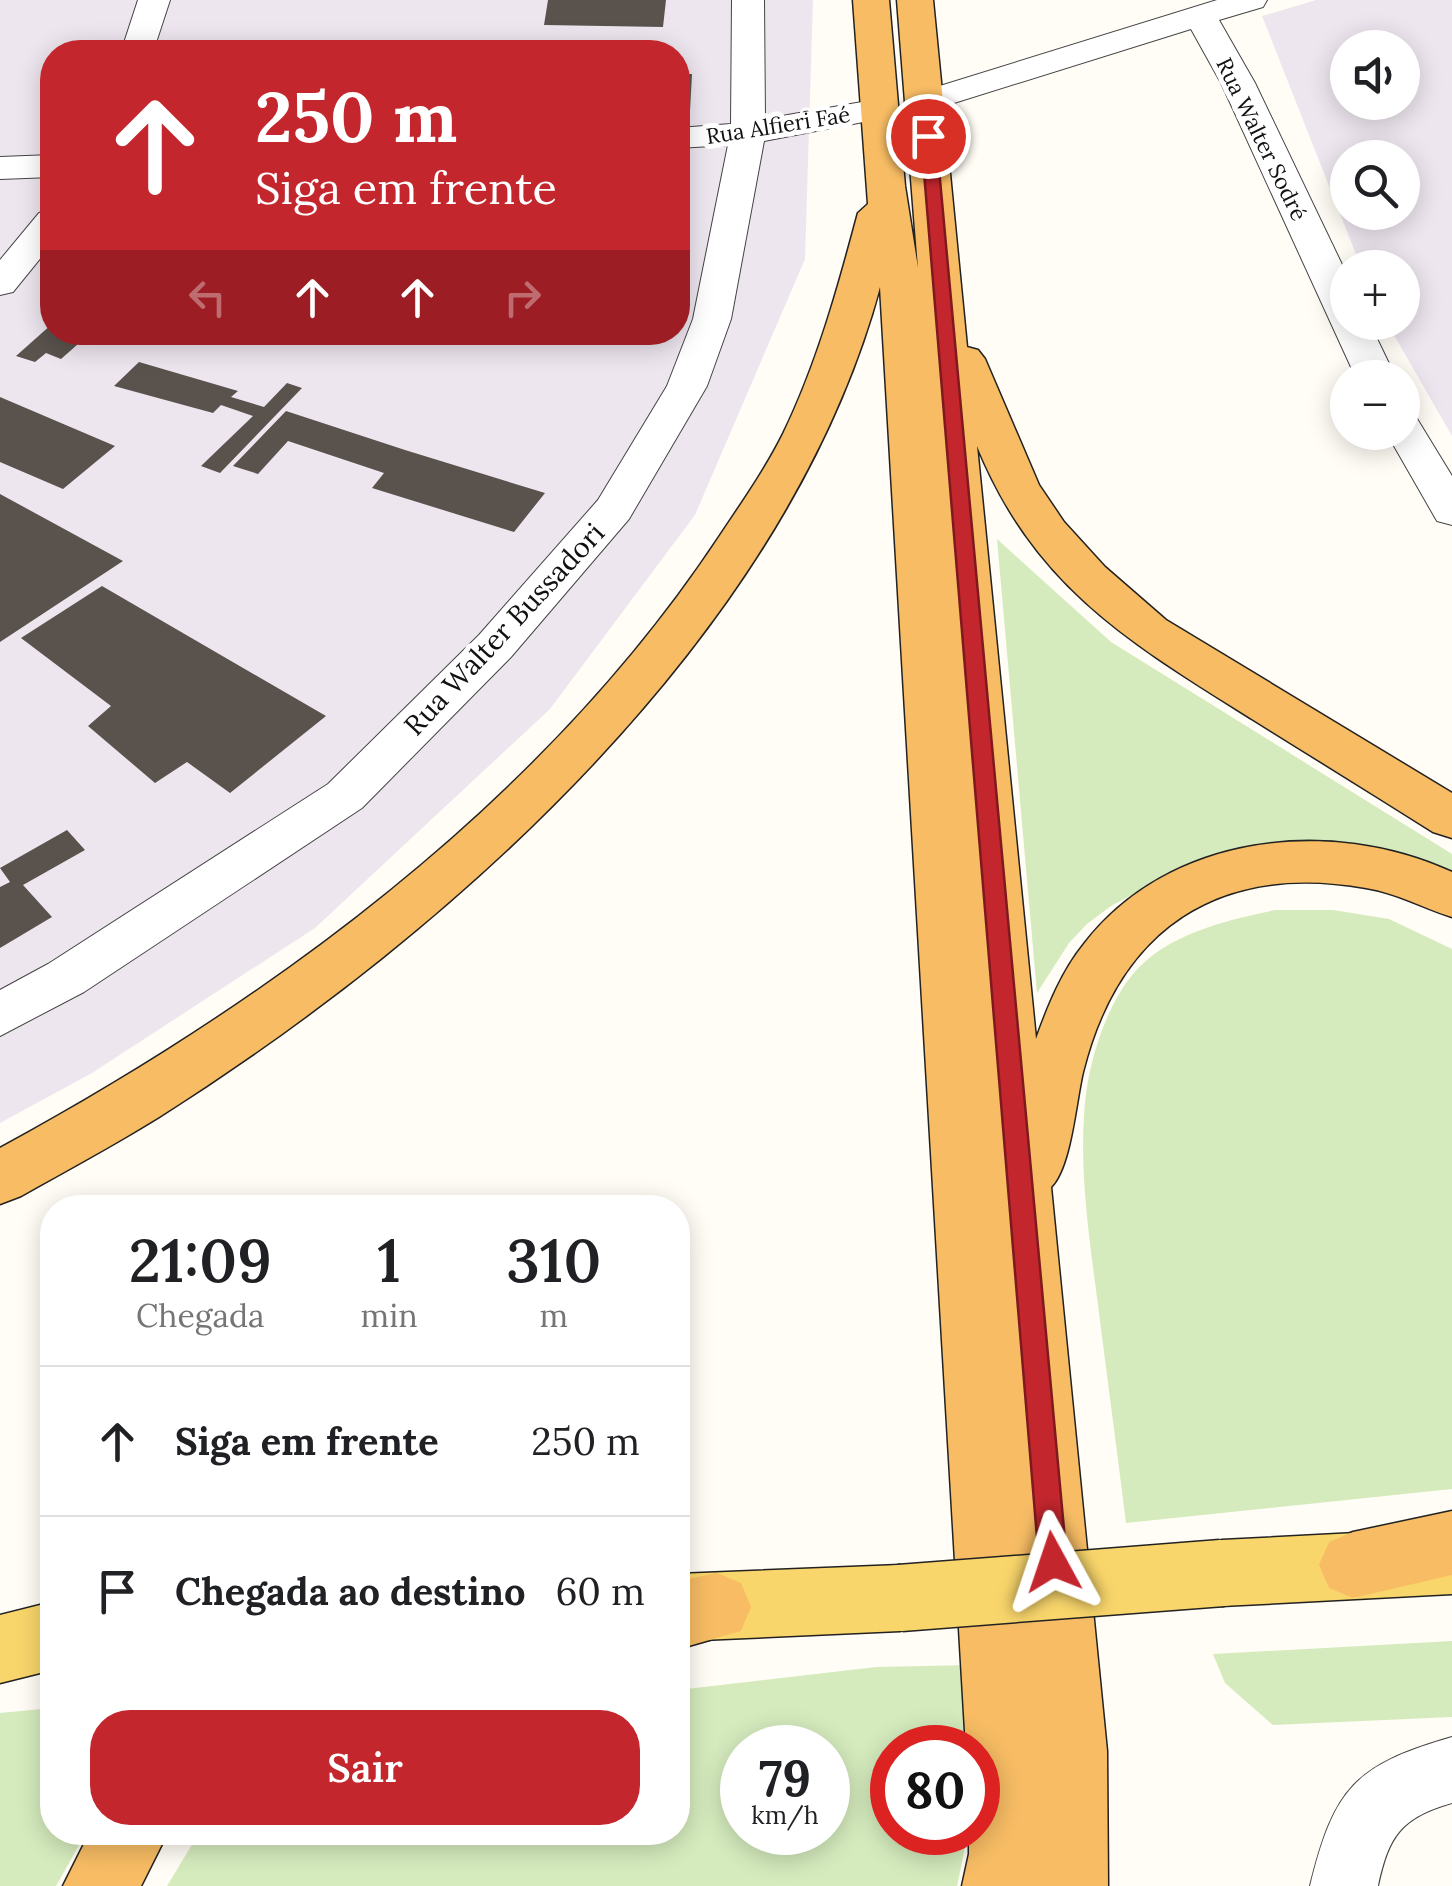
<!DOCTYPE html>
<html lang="pt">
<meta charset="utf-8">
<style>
:root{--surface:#fff;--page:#f2f2f2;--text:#202124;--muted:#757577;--line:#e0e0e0;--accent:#c4262e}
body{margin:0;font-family:Lora,serif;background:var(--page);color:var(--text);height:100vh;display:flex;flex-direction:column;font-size:38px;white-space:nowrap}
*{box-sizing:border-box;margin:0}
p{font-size:32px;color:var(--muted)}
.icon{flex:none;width:55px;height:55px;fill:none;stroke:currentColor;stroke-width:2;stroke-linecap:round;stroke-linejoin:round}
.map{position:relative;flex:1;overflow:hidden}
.details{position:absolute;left:40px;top:1195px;width:650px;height:650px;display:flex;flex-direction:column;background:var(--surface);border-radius:40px;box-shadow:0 5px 25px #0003}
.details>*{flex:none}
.top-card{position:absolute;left:40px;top:40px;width:650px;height:305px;border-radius:40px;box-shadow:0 5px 25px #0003;background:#c4262e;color:#fff;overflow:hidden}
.controls{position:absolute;left:1330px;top:30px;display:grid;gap:20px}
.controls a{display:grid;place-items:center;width:90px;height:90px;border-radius:50%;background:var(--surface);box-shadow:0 5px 25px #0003;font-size:50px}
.speed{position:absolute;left:720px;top:1725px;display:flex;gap:20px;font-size:50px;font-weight:700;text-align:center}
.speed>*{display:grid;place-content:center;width:130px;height:130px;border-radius:50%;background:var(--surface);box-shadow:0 5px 25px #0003;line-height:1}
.speed small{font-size:25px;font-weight:400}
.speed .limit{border:15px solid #d22;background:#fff;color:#111}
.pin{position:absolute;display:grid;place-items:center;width:85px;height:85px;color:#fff;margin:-42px;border:5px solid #fff;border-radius:50%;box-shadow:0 2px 10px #0007}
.me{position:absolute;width:110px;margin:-55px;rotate:355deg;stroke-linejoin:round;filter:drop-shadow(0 0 8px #0008)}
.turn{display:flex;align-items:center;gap:35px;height:210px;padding:0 50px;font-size:45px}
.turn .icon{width:130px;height:130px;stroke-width:2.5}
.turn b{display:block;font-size:70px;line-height:85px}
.lanes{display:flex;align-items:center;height:95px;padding:0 50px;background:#0003;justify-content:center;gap:50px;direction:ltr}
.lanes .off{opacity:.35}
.eta{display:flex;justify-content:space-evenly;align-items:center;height:170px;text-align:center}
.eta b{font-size:60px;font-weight:600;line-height:70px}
.cta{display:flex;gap:20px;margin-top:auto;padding:20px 50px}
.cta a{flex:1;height:115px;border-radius:40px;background:var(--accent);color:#fff;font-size:40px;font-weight:600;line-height:115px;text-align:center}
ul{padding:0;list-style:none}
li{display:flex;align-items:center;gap:30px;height:150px;padding:0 50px;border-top:2px solid var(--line)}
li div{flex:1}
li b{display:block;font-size:38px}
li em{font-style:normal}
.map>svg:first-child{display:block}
.industrial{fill:#eee6ef;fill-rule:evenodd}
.green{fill:#d5ebbd;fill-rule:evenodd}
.building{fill:#5a524d}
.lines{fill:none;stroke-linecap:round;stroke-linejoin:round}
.minor-casing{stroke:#444;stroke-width:2}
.primary-casing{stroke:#222;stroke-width:3}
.trunk-casing{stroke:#222;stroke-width:3}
.minor{fill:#fff;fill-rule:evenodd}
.primary{fill:#f9d66b;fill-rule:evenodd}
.trunk{fill:#f7bc64;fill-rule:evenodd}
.primary-bridge-casing{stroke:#222;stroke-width:69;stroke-linecap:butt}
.primary-bridge{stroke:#f9d66b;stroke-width:66}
.route{fill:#c4262e;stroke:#7f191e;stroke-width:2.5}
.labels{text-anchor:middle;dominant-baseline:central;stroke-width:10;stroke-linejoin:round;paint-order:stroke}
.far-street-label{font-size:22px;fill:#111;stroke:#fff}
.street-label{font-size:28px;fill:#111;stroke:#fff}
</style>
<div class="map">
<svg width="1452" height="1886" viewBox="0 0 1452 1886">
<rect width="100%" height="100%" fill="#fffdf5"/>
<!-- industrial -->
<path class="industrial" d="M0 0H813L805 259 695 515 550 709 315 928 92 1073 0 1123ZM52 52H678V332H52Z
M1316 0H1452V436L1387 323 1402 322V268L1361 267 1262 16ZM1348 48H1402V102H1348ZM1348 158H1402V212H1348Z"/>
<!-- green -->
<path class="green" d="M997 539 1111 642 1452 854V888L1416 872 1164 878 1111 906 1087 924 1069 943 1037 993Z
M1275 910H1333L1389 919 1452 949V1489L1126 1523C1117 1450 1107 1377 1098 1305 1090 1243 1080 1179 1084 1116 1086 1071 1103 1010 1133 974 1166 934 1227 920 1275 910Z
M1452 1641V1717L1273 1725 1225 1683 1213 1654Z
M973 1665 980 1756 978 1770V1748H892V1832L968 1833 957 1886H167L199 1833 678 1832V1690L876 1667ZM742 1748H828V1832H742Z
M52 1708V1832L86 1833 56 1886H0V1713Z"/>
<!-- building -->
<path class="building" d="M548 0H666L663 27 544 25Z
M678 74H692L690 111 678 110Z
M52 324V332L86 337 61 359 46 353 35 362 16 356Z
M139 362 238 391 231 397 264 407 287 383 302 388 220 473 201 466 253 416 221 405 213 413 114 386Z
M0 397 115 446 63 489 0 462Z
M286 411 405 450 545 493 514 532 372 488 384 473 288 441 258 474 233 466Z
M0 494 123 561 0 642Z
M102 586 326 716 230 793 187 762 155 783 88 726 111 706 21 638Z
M67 830 85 850 23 885 52 917 0 948V887L10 882 0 868Z"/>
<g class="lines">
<!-- minor casing -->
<g class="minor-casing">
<path id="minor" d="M138 0H170L153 52H121Z
M732 0H764L765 119 879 99 891 102 896 109 891 116 879 119 764 141 731 319 707 386 629 519 511 657 362 808 84 992 0 1036V990L48 964 328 784 479 635 598 500 667 386 693 319 728 145 678 148V128L731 124Z
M1217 0H1267L1263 7 1219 20 1255 83 1348 277V322H1369L1396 378H1356L1221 83 1191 29 938 108 926 111 914 108 909 101 914 94Z
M52 155V177L0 179V157Z
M52 210V244L13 292 0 295V260L39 213Z
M1402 413 1416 417 1452 476V525L1437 521 1386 432H1402Z
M1452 1737V1803C1401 1818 1389 1835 1378 1886H1310C1334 1788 1355 1765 1452 1737Z"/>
</g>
<!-- primary casing -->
<g class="primary-casing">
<path id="primary" d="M1452 1528V1594L1222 1606 1198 1596 1188 1573 1198 1550 1222 1540Z
M900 1565 924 1574 934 1598 924 1622 900 1631 678 1641V1574Z
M52 1602V1670L0 1683V1615Z"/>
</g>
<!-- trunk casing -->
<g class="trunk-casing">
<path id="trunk" d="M853 0H889L905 186 918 268 897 0H933L967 347 978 350 985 359 1039 485 1064 522 1105 567 1166 620 1452 793V838L1433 832C1373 794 1313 757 1252 719 1129 642 1035 587 977 446L1036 1039C1048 1006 1062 971 1084 944 1168 834 1331 816 1452 872V917C1423 908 1397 893 1366 888 1219 862 1119 928 1083 1072 1076 1101 1071 1168 1051 1187L1107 1751 1108 1886H962L969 1854V1832H978V1748H966L880 287C786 634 454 930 159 1117 114 1145 67 1170 21 1196L0 1204V1148C274 999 545 800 719 537 741 504 765 470 783 434 817 364 838 288 858 213L868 204Z
M1452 1511V1575L1353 1598 1329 1588 1319 1565 1329 1542 1353 1532Z
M717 1573 741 1583 751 1607 741 1631 678 1649V1581Z
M90 1832H168L141 1886H63Z"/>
</g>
<!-- minor -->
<use href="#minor" class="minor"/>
<!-- primary -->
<use href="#primary" class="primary"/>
<!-- trunk -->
<use href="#trunk" class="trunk"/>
<!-- primary-bridge casing -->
<g class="primary-bridge-casing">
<path id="primary-bridge" d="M900 1598 1222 1573"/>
</g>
<!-- primary-bridge -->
<use href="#primary-bridge" class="primary-bridge"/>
</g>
<!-- route -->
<path class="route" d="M928 131 936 136 1067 1562 1063 1571 1053 1575 1043 1571 1039 1562 921 136Z"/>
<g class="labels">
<!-- far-street labels -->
<g class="far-street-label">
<text transform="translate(778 125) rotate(-9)">Rua Alfieri Faé</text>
<text transform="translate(1262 139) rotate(64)">Rua Walter Sodré</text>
</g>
<!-- street labels -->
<g class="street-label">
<text transform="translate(504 629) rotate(-47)">Rua Walter Bussadori</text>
</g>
</g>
</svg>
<div class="controls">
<a><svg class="icon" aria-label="sound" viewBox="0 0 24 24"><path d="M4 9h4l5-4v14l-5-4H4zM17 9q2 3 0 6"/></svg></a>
<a><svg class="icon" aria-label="search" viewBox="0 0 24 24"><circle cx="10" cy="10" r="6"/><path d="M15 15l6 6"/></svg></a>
<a>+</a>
<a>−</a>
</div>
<div class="speed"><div>79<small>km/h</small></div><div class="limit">80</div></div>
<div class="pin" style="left:928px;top:136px;background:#d93025"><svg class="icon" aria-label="arrive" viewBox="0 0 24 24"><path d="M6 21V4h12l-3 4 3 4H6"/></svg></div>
<svg class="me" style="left:1053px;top:1562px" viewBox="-20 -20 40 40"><path d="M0-17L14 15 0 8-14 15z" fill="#c4262e" stroke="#fff" stroke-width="4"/></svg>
<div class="top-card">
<div class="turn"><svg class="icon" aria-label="ahead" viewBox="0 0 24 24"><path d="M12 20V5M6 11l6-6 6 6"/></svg><div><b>250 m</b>Siga em frente</div></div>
<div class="lanes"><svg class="icon off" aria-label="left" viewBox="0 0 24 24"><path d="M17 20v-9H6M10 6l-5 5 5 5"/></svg><svg class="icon" aria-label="ahead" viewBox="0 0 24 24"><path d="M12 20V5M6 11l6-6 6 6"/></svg><svg class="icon" aria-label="ahead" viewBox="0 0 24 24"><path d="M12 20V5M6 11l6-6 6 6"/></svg><svg class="icon off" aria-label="right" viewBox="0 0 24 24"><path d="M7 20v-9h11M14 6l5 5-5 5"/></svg></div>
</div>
<section class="details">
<div class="eta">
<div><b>21:09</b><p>Chegada</p></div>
<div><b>1</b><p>min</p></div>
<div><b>310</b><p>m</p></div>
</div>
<ul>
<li><svg class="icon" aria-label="ahead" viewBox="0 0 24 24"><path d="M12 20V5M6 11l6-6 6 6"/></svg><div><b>Siga em frente</b></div><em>250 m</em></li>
<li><svg class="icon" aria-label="arrive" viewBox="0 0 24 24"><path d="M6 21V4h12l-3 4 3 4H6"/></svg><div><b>Chegada ao destino</b></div><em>60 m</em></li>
</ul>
<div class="cta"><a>Sair</a></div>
</section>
</div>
